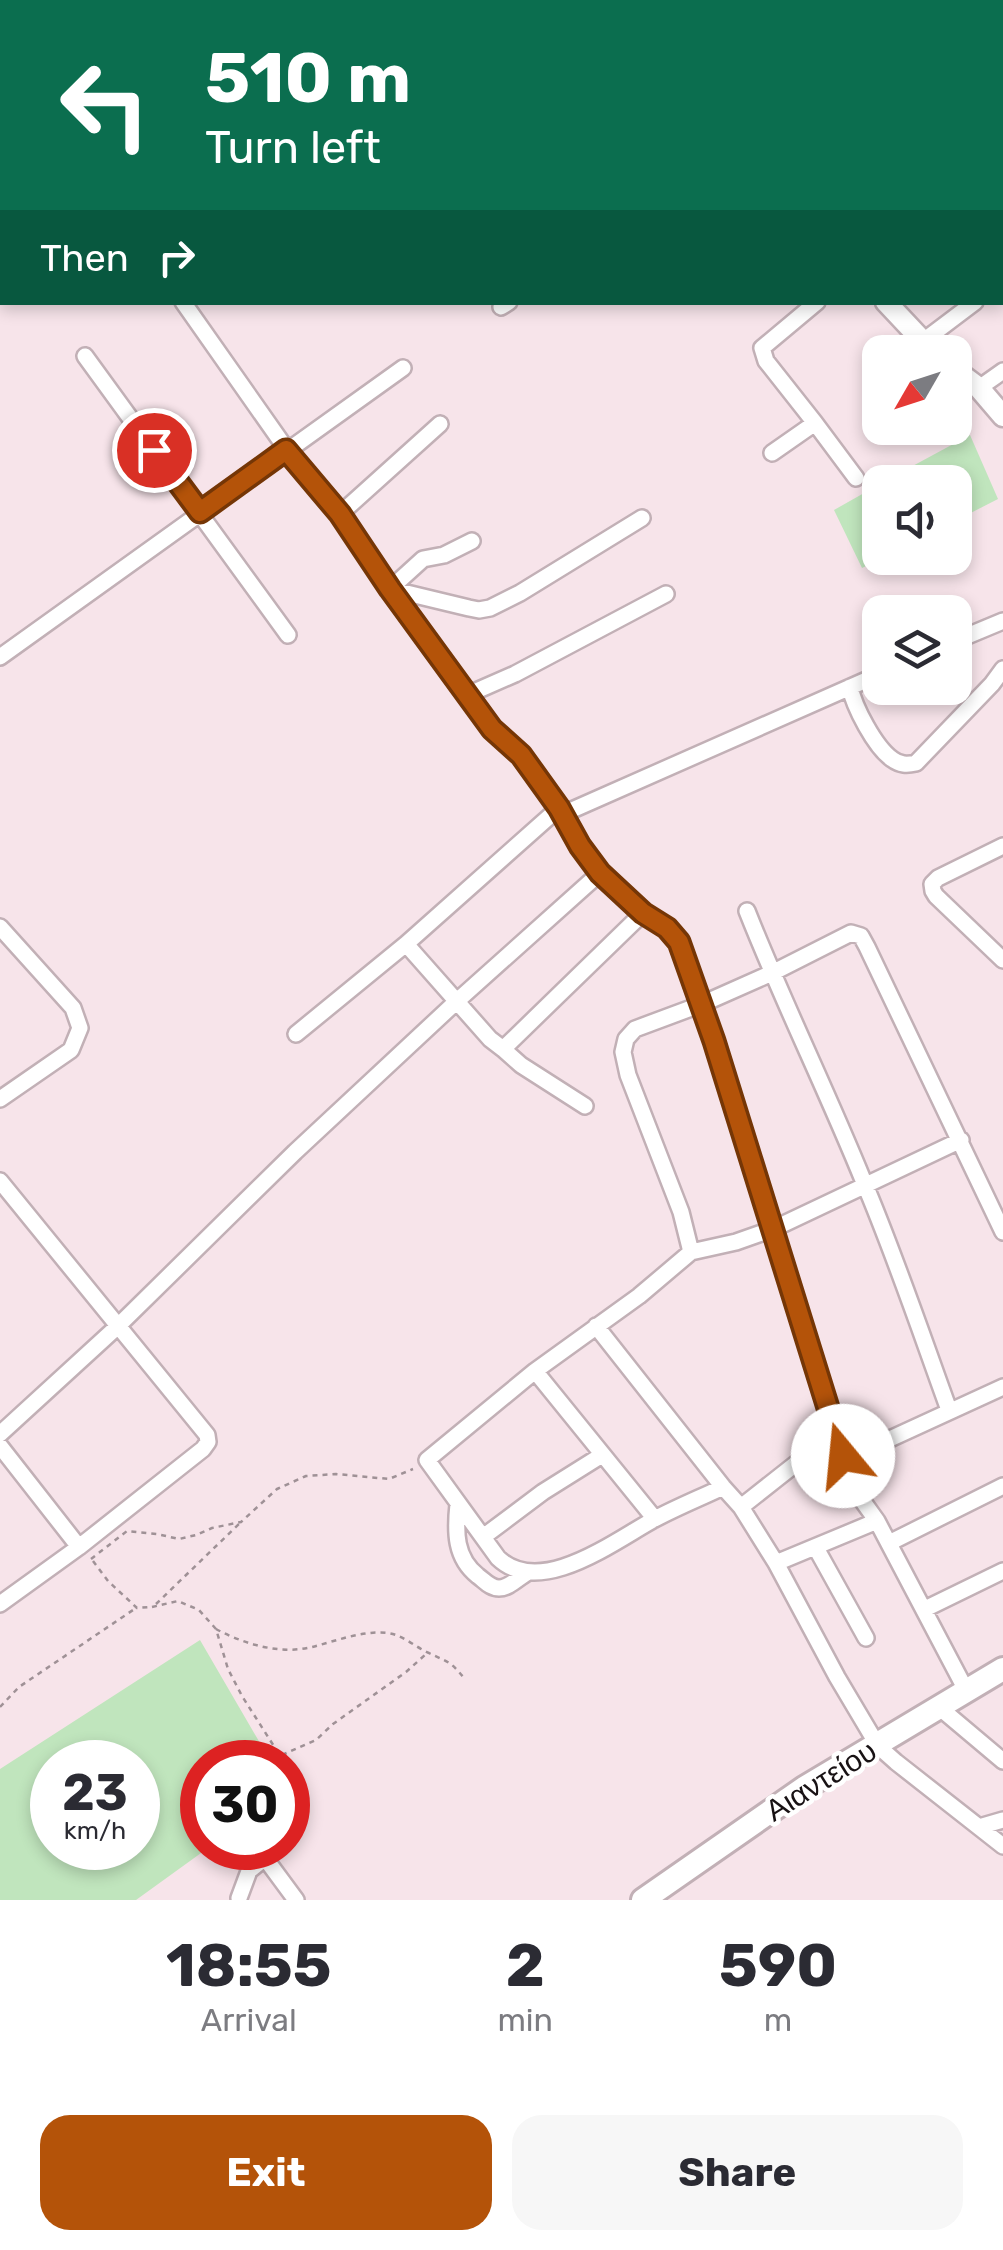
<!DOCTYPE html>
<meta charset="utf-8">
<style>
:root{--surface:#fff;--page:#f7f7f7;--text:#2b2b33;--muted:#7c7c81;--accent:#b45309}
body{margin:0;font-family:Rubik,sans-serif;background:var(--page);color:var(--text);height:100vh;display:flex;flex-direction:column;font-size:38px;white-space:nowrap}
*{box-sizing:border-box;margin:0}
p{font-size:32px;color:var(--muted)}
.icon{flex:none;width:55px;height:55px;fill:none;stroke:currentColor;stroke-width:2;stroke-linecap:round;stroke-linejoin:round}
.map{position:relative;height:1900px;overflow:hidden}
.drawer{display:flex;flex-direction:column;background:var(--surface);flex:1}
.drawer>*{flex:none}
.top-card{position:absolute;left:0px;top:0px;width:1005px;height:305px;box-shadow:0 5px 15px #0003;background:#0b6e4f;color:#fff;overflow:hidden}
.needle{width:65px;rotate:231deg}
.fabs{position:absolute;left:862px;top:335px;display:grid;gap:20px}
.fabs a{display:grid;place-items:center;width:110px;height:110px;border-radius:20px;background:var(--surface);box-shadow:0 5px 15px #0003;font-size:50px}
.speed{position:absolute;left:30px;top:1740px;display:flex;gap:20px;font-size:50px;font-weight:700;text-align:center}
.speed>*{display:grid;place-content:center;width:130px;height:130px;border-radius:50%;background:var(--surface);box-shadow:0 5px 15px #0003;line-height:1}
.speed small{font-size:25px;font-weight:400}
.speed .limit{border:15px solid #d22;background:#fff;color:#111}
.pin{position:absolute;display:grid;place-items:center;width:85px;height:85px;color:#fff;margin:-42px;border:5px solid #fff;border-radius:50%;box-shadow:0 2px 10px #0007}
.me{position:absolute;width:110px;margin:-55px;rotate:343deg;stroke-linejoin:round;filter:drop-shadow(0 0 8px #0008)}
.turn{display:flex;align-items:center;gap:35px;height:210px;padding:0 40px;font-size:45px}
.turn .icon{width:130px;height:130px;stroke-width:2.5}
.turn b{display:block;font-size:70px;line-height:85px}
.then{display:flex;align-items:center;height:95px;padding:0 40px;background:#0003;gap:20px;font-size:38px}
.eta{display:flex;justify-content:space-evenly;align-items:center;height:170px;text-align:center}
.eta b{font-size:60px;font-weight:700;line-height:70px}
.cta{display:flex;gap:20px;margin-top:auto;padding:20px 40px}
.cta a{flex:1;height:115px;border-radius:30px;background:var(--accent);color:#fff;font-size:40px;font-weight:700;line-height:115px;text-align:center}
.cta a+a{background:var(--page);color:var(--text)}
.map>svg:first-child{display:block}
.green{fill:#c0e5bd;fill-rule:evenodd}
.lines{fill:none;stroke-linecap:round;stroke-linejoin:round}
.minor-casing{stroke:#c2b0b6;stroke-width:20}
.tertiary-casing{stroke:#c2b0b6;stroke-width:25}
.secondary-casing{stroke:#c2b0b6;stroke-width:28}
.path{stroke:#9f9196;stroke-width:2.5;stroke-dasharray:5 5;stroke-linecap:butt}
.minor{stroke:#fff;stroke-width:15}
.tertiary{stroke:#fff;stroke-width:20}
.secondary{stroke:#fff;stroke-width:22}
.route-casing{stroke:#753606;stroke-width:25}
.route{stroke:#b45309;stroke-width:18}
.labels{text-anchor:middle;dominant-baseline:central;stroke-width:9;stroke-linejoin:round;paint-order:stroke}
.street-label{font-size:30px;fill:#181214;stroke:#fff}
</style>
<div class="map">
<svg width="1003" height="1900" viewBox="0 0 1003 1900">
<rect width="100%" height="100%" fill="#f7e4ea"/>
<!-- green -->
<path class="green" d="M970 435 998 499 955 521V482H883Z
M880 484V558H883L862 568 834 510Z
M200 1640 271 1762H202V1848H208L136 1900H0V1769ZM52 1762H138V1848H52Z"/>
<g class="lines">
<!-- minor casing -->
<g class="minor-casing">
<path id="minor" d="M948 2 951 0
M1002 88 1003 87
M1002 187H1003
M1002 282H1003
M183 302 287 450 340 514 390 589 492 729 521 755 559 808 580 846 600 873 643 913 667 928 679 942 702 1004 854 1489 877 1521 967 1692
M501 307 509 302
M922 342 975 302
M85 356 288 635
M979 388 1003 371
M815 423 856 478
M772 453 815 423 766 361 762 348 817 302
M340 514 440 424
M390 589 469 608 479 610 490 608 520 593 642 518
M390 589 423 559 444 555 472 541
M955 641 1003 621
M0 657 403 368
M850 687C854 707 875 747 892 759 900 765 907 765 916 763L992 684 1003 669
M467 695 515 674 666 594
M559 808 406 944 490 1039 503 1049 643 913
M563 814 880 674
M1003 846 938 878 932 884 933 891 936 896 1003 960
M747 911C783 1002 826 1089 863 1180 895 1255 921 1333 949 1410
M0 927 73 1008 80 1028 71 1050 0 1099
M296 1034 406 944
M503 1049 521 1065 585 1106
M0 1181 207 1435 208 1442 203 1449 79 1547
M691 1252 681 1212 628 1075 623 1052 626 1039 635 1029 702 1004 772 973 851 933 861 936 867 947 1003 1232
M596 1326 723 1487 741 1507 776 1563 837 1677 878 1746 896 1762 1003 1846
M535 1371 655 1519
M0 1434 118 1326 295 1152 457 1001 600 873
M0 1446 79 1547 0 1604
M723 1487C700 1498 675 1508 653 1520 613 1542 540 1598 498 1558L427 1460 535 1371 639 1296 691 1252 736 1242 773 1229 961 1140
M458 1504C455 1532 455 1558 478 1576 485 1581 490 1588 499 1588 509 1588 518 1578 527 1573
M741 1507 798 1462 824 1453 843 1456 868 1449 1003 1387
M483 1537 543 1492 602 1455
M889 1543 1003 1486
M816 1548 866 1638
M776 1563 877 1521
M925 1609 1003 1571
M940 1708 1003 1761
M979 1827 1003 1820
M239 1898 249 1871 265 1858 296 1900"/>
</g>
<!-- tertiary casing -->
<g class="tertiary-casing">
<path id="tertiary" d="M650 0 652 2
M886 302 933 352
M955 370 979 388 1003 416"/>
</g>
<!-- secondary casing -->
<g class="secondary-casing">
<path id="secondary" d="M643 1900 804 1788 1003 1669"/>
</g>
<!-- path -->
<path class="path" d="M91 1559 127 1531 157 1534 179 1539 196 1535 212 1528 241 1522 277 1489 306 1476 336 1474 389 1479 413 1469
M93 1561 108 1581 137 1608 149 1607
M156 1604 240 1523
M152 1607 178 1601 199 1610 216 1629 228 1669 242 1696 284 1762
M216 1629C244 1644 280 1655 312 1647 336 1641 363 1630 388 1633 403 1635 415 1647 429 1653 451 1664 449 1660 465 1679
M0 1707 19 1687 136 1608
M282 1755 316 1740 333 1724 406 1672 426 1654
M288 1769 303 1808 288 1831"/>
<!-- minor -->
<use href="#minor" class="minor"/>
<!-- tertiary -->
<use href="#tertiary" class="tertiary"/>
<!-- secondary -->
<use href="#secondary" class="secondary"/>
</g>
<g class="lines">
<!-- route casing -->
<g class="route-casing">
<path id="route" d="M154 450 200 512 286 450 340 514 390 589 492 729 521 755 559 808 580 846 600 873 643 913 667 928 679 942 714 1041 843 1456"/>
</g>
<!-- route -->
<use href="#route" class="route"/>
</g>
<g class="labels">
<!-- street labels -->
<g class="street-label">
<text transform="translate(821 1781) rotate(-32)">Αιαντείου</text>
</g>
</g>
</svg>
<div class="fabs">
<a><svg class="needle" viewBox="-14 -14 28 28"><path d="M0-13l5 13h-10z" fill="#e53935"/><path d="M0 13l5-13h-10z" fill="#7c7c81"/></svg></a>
<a><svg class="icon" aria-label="sound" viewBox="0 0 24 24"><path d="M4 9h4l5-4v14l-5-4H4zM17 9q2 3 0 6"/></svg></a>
<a><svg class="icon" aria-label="layers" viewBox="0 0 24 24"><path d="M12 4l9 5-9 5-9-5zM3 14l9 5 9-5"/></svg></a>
</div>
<div class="speed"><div>23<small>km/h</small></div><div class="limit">30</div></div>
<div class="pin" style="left:154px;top:450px;background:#d93025"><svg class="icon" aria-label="arrive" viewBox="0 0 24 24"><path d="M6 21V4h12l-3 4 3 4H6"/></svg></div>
<svg class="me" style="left:843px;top:1456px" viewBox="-20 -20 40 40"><circle r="19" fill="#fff"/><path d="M0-13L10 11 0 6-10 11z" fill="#b45309"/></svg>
<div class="top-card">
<div class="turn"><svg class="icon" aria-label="left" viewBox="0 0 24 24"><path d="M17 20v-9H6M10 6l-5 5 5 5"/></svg><div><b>510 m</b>Turn left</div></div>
<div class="then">Then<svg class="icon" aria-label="right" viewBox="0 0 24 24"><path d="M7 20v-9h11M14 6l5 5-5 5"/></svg></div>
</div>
</div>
<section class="drawer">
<div class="eta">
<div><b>18:55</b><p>Arrival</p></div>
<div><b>2</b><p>min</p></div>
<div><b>590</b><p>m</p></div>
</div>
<div class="cta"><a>Exit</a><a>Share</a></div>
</section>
